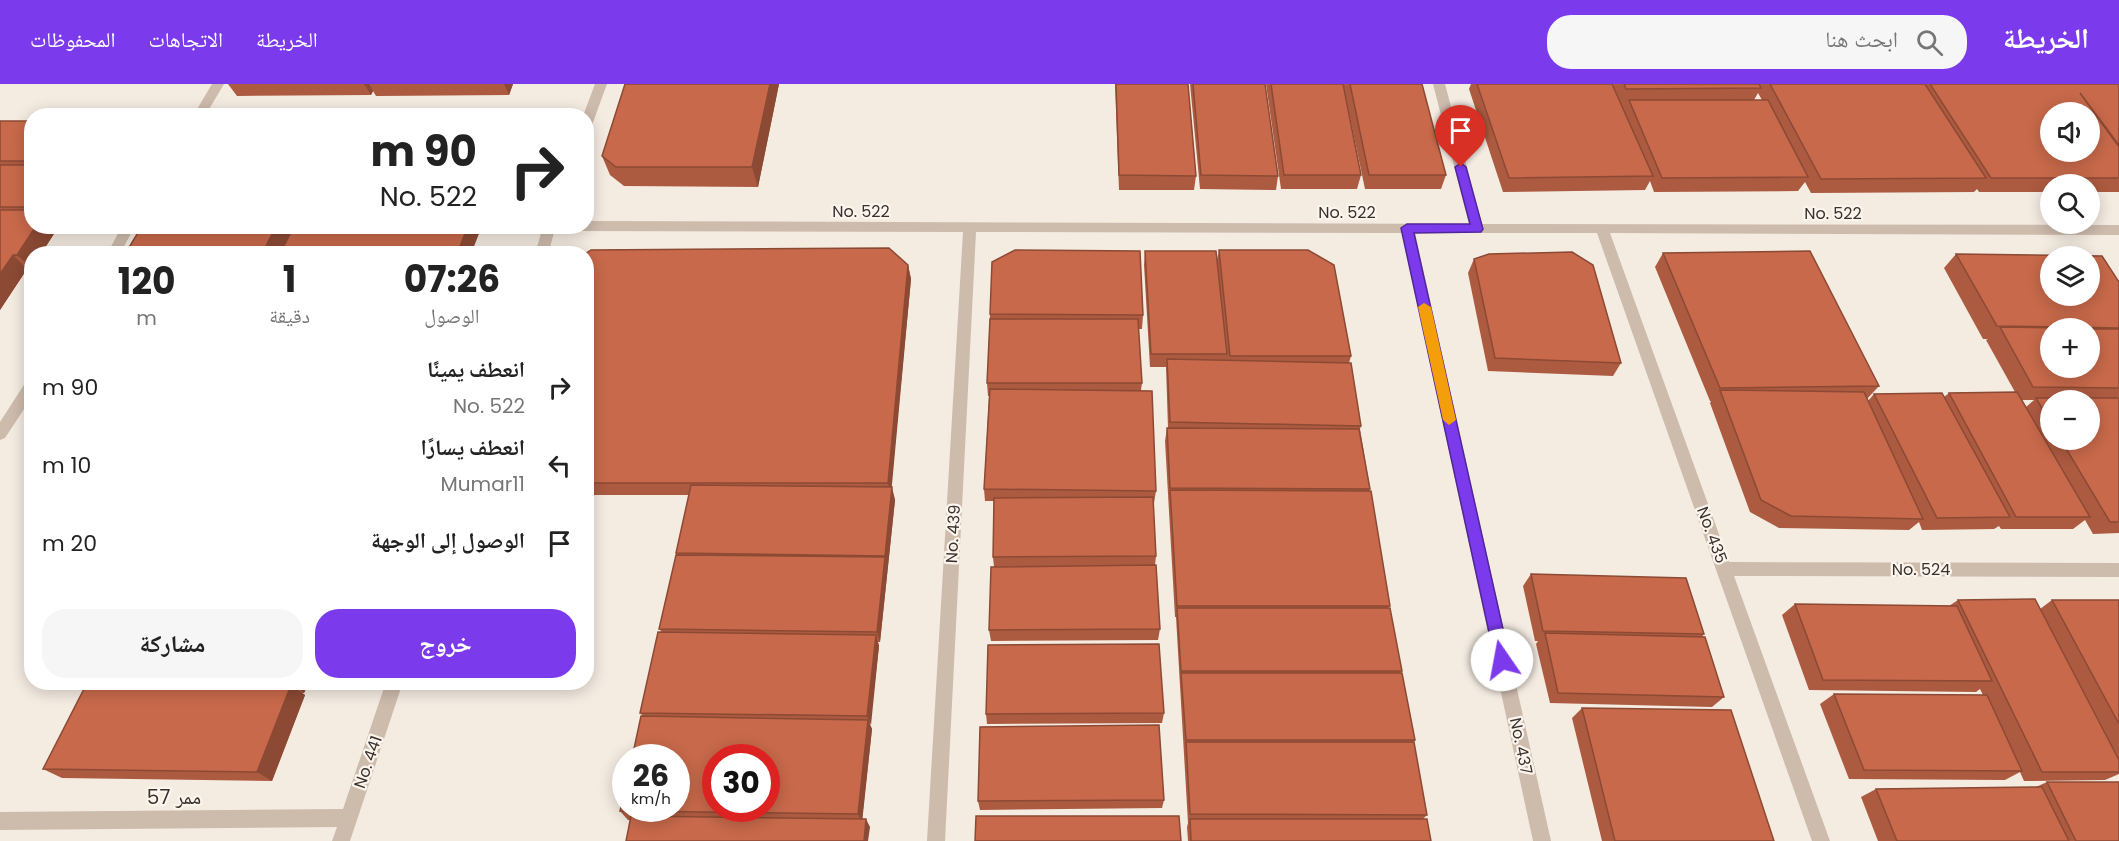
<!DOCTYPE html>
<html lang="ar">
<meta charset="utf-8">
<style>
:root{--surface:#fff;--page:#f6f6f6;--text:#222;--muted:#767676;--accent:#7c3aed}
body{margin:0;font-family:Poppins,"Noto Naskh Arabic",sans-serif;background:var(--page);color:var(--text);direction:rtl;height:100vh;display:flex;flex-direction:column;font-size:22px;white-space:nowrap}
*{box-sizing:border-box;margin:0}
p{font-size:20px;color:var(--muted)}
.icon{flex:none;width:33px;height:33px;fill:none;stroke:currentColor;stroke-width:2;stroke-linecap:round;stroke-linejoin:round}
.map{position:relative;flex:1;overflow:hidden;direction:ltr}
.panel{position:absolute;left:24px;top:162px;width:570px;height:444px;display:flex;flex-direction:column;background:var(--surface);border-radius:24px;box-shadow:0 3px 15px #0003;direction:rtl}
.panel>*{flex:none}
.hud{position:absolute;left:24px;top:24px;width:570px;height:126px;border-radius:24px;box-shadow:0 3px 15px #0003;direction:rtl;background:#fff;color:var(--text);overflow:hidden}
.controls{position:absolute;left:2040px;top:18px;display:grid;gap:12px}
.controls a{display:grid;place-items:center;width:60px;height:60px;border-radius:50%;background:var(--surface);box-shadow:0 3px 15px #0003;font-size:30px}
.speed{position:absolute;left:612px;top:660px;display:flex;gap:12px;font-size:30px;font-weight:700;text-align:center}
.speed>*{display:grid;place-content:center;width:78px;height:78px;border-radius:50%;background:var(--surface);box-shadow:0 3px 15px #0003;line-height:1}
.speed small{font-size:15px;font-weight:400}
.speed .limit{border:9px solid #d22;background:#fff;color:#111}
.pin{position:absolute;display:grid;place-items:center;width:51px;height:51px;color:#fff;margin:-62px -26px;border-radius:50% 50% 50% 0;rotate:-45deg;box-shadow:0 0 6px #0007}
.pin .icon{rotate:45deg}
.me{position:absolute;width:66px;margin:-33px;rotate:348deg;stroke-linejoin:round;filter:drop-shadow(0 0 4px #0008)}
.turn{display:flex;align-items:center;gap:21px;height:126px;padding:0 18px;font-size:27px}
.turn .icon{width:78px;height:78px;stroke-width:2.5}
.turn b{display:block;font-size:42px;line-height:51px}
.eta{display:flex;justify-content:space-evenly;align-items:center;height:102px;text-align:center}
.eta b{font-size:36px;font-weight:700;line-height:42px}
.cta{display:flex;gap:12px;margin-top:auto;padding:12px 18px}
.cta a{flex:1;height:69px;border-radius:24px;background:var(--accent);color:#fff;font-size:24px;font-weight:700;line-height:69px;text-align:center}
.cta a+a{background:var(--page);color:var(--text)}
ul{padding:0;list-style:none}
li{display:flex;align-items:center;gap:18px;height:78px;padding:0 18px}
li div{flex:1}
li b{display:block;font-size:22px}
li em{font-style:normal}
header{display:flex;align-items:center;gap:36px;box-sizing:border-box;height:84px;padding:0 30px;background:var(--accent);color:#fff}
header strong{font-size:28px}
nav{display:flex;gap:33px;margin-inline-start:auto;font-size:21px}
.search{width:420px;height:54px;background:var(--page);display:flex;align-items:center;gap:15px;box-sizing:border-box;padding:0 21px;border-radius:24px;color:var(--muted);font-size:22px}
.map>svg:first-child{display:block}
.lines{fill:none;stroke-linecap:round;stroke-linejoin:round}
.minor{fill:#cdbbac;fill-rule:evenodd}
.wall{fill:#ac5a40;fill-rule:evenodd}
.shaded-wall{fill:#8c4a34}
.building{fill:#c8694b;stroke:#8c4a34;stroke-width:1.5;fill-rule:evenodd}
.route{fill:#7c3aed;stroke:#51269a;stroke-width:1.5}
.slow{fill:#f59e0b}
.labels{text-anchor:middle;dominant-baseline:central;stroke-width:4.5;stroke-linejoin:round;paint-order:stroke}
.street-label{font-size:16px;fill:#3b302b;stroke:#fbf5ee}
.near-street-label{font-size:20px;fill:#3b302b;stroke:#fbf5ee}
</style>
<header>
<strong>الخريطة</strong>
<div class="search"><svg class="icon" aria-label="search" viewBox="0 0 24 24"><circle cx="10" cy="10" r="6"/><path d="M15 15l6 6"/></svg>ابحث هنا</div>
<nav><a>الخريطة</a><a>الاتجاهات</a><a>المحفوظات</a></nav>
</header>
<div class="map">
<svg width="2119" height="757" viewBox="0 0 2119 757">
<rect width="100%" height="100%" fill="#f4ebe1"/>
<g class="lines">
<!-- minor -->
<path class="minor" d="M212 0H224L205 32H193Z
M595 0H607L592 41 586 45V32H583Z
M1433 0H1445L1482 140 2119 141V151L1610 149 1729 478 2119 479V493L1734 492 1830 757H1812L1597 149H1415L1551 757H1533L1402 149 976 148 945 757H927L963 148 575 147 569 142H586V137L1469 140Z
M122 142H135L120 170H107Z
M543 142H556L548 170H535Z
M32 294V313L5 354 0 356V338L27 296Z
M386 598H403L350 757H332L337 743 0 746V728L343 725Z"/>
</g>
<!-- wall -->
<path class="wall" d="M228 0H513L509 11 376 12 373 7 371 11 237 12Z
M779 0 758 103 624 102 610 91 602 72Z
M1083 0H1188L1196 92 1194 106H1119L1115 0Z
M1190 0H1265L1278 92 1276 106 1200 105Z
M1266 0H1343L1361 91 1357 105H1281Z
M1343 0H1422L1446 91 1441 105H1365Z
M1471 0H1759V1L1760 0H2119V108H2090V100H2050V108H1979L1977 105 1974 108 1811 109 1805 98 1798 107 1654 108 1650 97 1645 106 1503 108 1469 5ZM1758 9 1762 16H1754Z
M0 37H32V142H59L41 170H32V185H27L0 226Z
M1219 166 1351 272 1349 279 1361 342 1360 345 1370 405 1369 407 1390 522 1388 524 1402 587 1401 589 1415 656 1414 658 1427 731 1423 735 1431 757H1188L1187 743 1188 739 1176 533H1175L1165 357 1167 344H1168L1166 283H1150L1144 181 1145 167 1217 176Z
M1663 169 1879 302 1867 315 1868 317 1874 310 1944 313 1949 309 2015 308 1986 256 1988 255H1983L1944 184 1956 170 2119 198V449L2093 450 2085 436 2073 445H2001L1999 442 1994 445 1922 446 1919 438 1909 446 1779 444 1750 428 1710 319 1711 317H1710L1655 183ZM2021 316H2034L2026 323ZM2050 316 2090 356H2050Z
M586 170 908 181 911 195 891 403 895 416 880 558H878L879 562 870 641 872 645 862 735 870 743 628 736 620 727 643 632 640 629 662 548 659 545 676 471V469L689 411H586Z
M1474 175 1621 279 1613 292 1488 287 1468 189Z
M990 230 1143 231 1142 245H1138L1142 299 1141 306 1156 407 1154 419H1153L1156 472 1155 481 1160 545 1158 556 991 557 989 546 994 483 993 473 994 417H985L984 405 989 312H988L987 299Z
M1531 490 1704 550 1702 553 1724 613 1712 623 1550 619 1536 560 1538 557H1535L1523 502Z
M1958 516 2040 525 2052 516H2119V690L2105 696 2024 697 2020 688 2005 696 1849 695 1820 620 1834 610 1983 611 1980 605 1976 608 1809 606 1782 531 1795 520 1949 522Z
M309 598 304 609H302L305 611 272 697 62 694 43 685 87 599Z
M1582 624 1774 757H1602L1572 634Z
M1164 629 1162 639 987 640 986 630Z
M2047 698 2119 757H1878L1861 713 1876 705 2036 703Z
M1164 716 1162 724 980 726 978 717Z"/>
<!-- shaded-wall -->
<path class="shaded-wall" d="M364 0H369L373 7 371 11Z
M504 0H513L509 11Z
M770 0H779L758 103 752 83Z
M36 142H59L41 170H32V184L17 171Z
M276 142H294L280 170H262Z
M468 142H482L471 170H457Z
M13 171 27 185 0 226V190Z
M908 181 911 195 891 411 888 399Z
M892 403 895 416 880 558 877 548Z
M876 551 879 562 871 641 867 632Z
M291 598H309L304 609Z
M291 601 305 611 272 697 257 688Z
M868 636 872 645 862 739 858 730Z
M866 735 870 743 868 757H864Z"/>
<!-- building -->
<path class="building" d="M625 0H770L752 83H616L602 72Z
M1116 0H1188L1196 92 1119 91Z
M1193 0H1265L1278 92 1201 91Z
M1271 0H1343L1361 91H1284Z
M1350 0H1422L1446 91H1369Z
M1477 0H1612L1653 92 1509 94Z
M1624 0H1759L1761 4 1626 5Z
M1770 0H1925L1986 94 1821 95Z
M1930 0H2119V61L2080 9 2119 63V94H1991ZM2050 28H2090V68H2050Z
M1629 16H1768L1808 93 1662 94Z
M0 37H32V77H0Z
M0 81H32V123H0Z
M0 126H32V142H36L17 171H13L0 190Z
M142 142H276L262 170H125Z
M294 142H468L457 170H280Z
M889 164 908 181 888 399H586V170H585L591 166Z
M1015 166 1140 167 1143 231 990 230 992 178Z
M1219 166H1308L1334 181 1351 272H1230Z
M1145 167H1216L1227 270H1151Z
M1810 167 1879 302 1720 304 1663 169Z
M1572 168 1593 181 1621 279 1495 274 1474 175 1489 170Z
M1956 170 2102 172 2119 198V244L1997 242ZM2050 172H2090V212H2050Z
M990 235H1138L1142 299H987Z
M2000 243 2082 244H2050V284H2090V245H2119V304L2033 303Z
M1167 275 1351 279 1361 342 1170 338Z
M990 305 1152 307 1156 407 984 405Z
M1720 306 1864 308 1923 435 1791 432 1761 416Z
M2017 308 2090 433H2016L1949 309Z
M1942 309 2010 433 1937 434 1874 310Z
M2036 314H2119V438H2110L2061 356H2090V316H2050V338Z
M1167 344 1359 345 1370 405 1170 404Z
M691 401 892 403 885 472 676 469Z
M1170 406 1371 407 1390 522H1177Z
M1153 413 1156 472 993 473 994 414Z
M676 471 885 473 877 548 659 545Z
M1156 481 1160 545 989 546 991 483Z
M1531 490 1686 494 1704 550 1543 547Z
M2035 515 2119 676V688H2042L1958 516Z
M2052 516H2119V640Z
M1795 520 1957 522 1992 597 1823 596Z
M1177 524H1390L1402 587H1181Z
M658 548 876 551 867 632 640 629Z
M1545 549 1705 553 1724 613 1558 609Z
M1159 560 1164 629 986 630 988 561Z
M1181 589H1402L1415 656H1186Z
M243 598H291V599Z
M87 599 291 601 257 688 43 685Z
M1834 610 1987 611 2022 687 1864 686Z
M1582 624 1731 626 1774 757H1615Z
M641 632 868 636 858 730 620 727 626 703V724H676V674H632ZM716 674H766V724H716Z
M1159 641 1164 716 978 717 980 643Z
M1186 658H1414L1427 731 1190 730Z
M2047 698H2119V757H2076Z
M2042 703 2069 757H1897L1876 705Z
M631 732 866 735 864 757H626Z
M976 732H1179L1181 757H975Z
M1190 735H1427L1431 757H1191Z"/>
<!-- route -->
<path class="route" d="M1461 79 1466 83 1483 145 1481 148 1414 149 1510 576 1507 581 1502 583 1497 581 1495 576 1401 144 1407 140H1470L1455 83Z"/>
<!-- slow -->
<path class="slow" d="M1424 219 1431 223 1456 336 1449 341 1443 336 1418 223Z"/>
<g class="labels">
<!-- street labels -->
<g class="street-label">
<text x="861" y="127">No. 522</text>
<text x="1347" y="128">No. 522</text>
<text x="1833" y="129">No. 522</text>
<text transform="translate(953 450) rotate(-87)">No. 439</text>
<text transform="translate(1712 451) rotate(70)">No. 435</text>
<text x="1921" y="485">No. 524</text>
<text transform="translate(1521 662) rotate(78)">No. 437</text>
<text transform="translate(368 678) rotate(-71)">No. 441</text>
</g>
<!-- near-street labels -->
<g class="near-street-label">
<text x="174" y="713">ممر 57</text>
</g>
</g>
</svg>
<div class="controls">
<a><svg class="icon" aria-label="sound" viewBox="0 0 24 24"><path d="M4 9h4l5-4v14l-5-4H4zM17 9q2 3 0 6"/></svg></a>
<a><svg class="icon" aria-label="search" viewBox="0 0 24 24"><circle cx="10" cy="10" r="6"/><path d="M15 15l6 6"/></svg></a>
<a><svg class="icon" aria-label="layers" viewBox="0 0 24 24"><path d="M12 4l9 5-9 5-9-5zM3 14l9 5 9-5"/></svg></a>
<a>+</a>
<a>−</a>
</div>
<div class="speed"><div>26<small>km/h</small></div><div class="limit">30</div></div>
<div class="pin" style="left:1461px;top:83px;background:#d93025"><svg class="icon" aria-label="arrive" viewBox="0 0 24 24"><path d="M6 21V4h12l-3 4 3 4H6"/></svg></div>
<svg class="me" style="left:1502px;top:576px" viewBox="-20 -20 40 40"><circle r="19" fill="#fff"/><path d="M0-13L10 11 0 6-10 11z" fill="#7c3aed"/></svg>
<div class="hud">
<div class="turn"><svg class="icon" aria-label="right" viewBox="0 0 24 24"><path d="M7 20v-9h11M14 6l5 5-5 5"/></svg><div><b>90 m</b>No. 522</div></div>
</div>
<section class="panel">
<div class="eta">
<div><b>07:26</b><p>الوصول</p></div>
<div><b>1</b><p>دقيقة</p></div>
<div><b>120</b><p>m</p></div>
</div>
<ul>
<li><svg class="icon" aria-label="right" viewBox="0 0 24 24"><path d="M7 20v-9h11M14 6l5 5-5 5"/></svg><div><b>انعطف يمينًا</b><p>No. 522</p></div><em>90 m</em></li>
<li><svg class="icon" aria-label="left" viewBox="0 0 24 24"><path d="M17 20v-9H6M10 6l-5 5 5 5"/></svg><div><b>انعطف يسارًا</b><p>Mumar11</p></div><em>10 m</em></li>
<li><svg class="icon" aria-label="arrive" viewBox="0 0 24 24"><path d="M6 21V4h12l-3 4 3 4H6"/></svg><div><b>الوصول إلى الوجهة</b></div><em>20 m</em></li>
</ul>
<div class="cta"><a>خروج</a><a>مشاركة</a></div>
</section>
</div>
